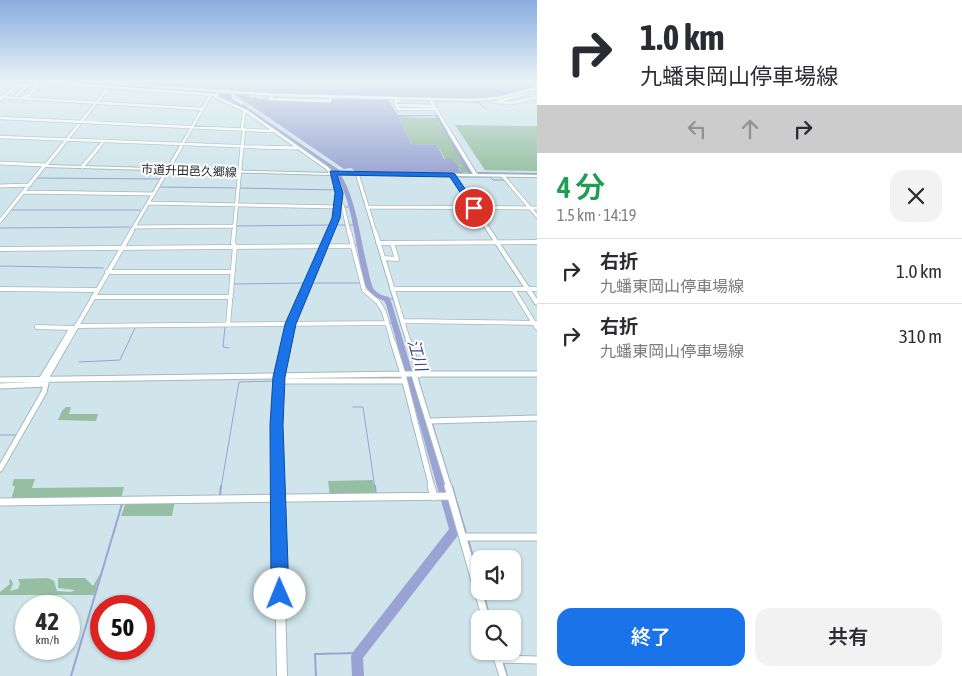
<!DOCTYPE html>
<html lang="ja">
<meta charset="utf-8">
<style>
:root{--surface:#fff;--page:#f2f2f3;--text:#2b2b33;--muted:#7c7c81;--line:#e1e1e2;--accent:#1a73e8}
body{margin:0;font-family:"Asap Condensed","Noto Sans JP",sans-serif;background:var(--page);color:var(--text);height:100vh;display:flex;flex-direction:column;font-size:19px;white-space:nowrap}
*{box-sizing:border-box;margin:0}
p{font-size:16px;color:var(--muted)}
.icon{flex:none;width:28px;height:28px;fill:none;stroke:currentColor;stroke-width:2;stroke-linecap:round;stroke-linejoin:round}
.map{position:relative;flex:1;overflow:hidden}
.details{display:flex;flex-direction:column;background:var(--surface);width:425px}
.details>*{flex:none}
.banner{background:#fff;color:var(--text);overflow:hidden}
.tools{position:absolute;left:471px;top:550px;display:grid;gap:10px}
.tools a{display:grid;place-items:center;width:50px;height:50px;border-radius:10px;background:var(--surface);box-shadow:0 1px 4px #0004;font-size:25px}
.speed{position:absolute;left:15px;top:595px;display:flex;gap:10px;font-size:25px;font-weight:700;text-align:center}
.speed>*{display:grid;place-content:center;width:65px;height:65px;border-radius:50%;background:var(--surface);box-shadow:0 1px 4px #0004;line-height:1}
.speed small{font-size:12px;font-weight:400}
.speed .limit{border:8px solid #d22;background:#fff;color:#111}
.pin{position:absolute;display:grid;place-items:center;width:42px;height:42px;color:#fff;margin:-21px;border:2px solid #fff;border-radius:50%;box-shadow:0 1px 5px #0007}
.me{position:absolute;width:55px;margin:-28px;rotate:359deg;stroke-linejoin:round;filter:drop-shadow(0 0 4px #0008)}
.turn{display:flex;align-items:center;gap:18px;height:105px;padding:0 20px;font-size:22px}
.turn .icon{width:65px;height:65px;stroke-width:2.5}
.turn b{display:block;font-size:35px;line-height:42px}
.lanes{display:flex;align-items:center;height:48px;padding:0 20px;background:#0003;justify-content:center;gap:25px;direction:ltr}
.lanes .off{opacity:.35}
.round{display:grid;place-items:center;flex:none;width:52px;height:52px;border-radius:15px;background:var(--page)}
.headline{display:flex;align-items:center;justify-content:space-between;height:85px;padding:0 20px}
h1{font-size:30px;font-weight:600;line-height:38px;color:#1e9e55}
.cta{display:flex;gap:10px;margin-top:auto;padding:10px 20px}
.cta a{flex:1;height:58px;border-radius:15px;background:var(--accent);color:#fff;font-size:20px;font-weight:600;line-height:58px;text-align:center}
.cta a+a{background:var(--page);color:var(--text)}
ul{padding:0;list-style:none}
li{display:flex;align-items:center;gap:15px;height:65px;padding:0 20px;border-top:1px solid var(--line)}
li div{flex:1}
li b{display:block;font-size:19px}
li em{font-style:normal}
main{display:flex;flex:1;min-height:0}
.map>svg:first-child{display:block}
.green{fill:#96bea2}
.water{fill:#9aa3d3;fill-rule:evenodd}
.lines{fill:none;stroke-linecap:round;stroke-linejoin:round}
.stream-far1{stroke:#9aa3d3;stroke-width:1}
.stream{stroke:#9aa3d3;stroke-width:2}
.river{fill:#9aa3d3;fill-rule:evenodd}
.street-far4-casing{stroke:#a4b9be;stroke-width:4}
.street-far3-casing{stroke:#a4b9be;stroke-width:4.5}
.street-far2-casing{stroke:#a4b9be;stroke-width:5.5}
.street-far1-casing{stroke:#a4b9be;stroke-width:7}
.street-casing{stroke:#a4b9be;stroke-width:9}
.secondary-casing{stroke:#a4b9be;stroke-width:2}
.street-far4{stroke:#fff;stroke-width:2.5}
.street-far3{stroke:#fff;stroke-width:3}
.street-far2{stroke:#fff;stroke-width:4}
.street-far1{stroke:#fff;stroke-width:5}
.street{stroke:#fff;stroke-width:7}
.secondary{fill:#fff;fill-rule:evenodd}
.route{fill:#1a73e8;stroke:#114b97}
.labels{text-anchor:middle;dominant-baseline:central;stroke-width:4;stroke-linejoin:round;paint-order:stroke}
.far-street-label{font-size:12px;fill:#192123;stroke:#fff}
.water-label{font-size:16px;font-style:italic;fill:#424986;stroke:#fff}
</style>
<main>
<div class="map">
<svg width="537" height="676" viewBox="0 0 537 676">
<rect width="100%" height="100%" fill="#cfe5eb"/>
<!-- green -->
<path class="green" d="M399 117 436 118 468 172H461L459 168 462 166 457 165 453 159H445L437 145 411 144Z
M455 125 537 126V171L485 170Z
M66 407H71L69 414H98L96 421 58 420 62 411Z
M14 479H35L32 488 124 487 121 498 11 499 15 487 12 485Z
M373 480 375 495 330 496 328 481Z
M175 501 172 516H121L126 502Z
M100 574 94 595H0V592L10 584 9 581 11 579 13 584 10 591 18 589 20 584 18 579 48 578 54 581 57 591 71 592 75 590 58 588V578H85L93 586Z"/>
<!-- water -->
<path class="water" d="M47 82 190 90 211 94H237L218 87 216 90 192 88 194 86 188 88 96 82H537V86L497 97 488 95 494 98 474 99 456 98 453 95 455 99 249 92 251 94 249 98 255 97 259 99 330 101 332 99 388 100 398 115H438L473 174H469L355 171 351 168 344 169 237 96 232 97 342 172H334L248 112 217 96H208L205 93ZM434 116H435L468 173 461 172 458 168 462 167 457 165 453 159H444L437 145 411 144 399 117Z"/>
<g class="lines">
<!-- stream-far1 -->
<path class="stream-far1" d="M528 94H530
M437 101 478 102 486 109
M182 142 204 105
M49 165 65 166
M356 175 393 299H387
M374 175 443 176
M461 177H490L493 180H505
M38 178 159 179
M159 187 235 188
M240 188 336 190
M341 190H345
M344 207H350
M11 210H140
M336 225H345
M350 225H354
M235 226 331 225
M0 228 130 227
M355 245H358
M0 266 103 268
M311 283H360
M364 283H368
M233 284 305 283
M96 289 180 145
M393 299 405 338
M388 323H395
M75 326 94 292
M225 327 223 347 229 348
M79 362 120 360 135 328
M406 378 410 377
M418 378 430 418
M353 407H363L375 488
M432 422 452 488
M0 435H15
M8 450 41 392 42 386
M221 488 239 382 276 381"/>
<!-- stream -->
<path class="stream" d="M375 486 376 495
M452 486 466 533
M220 495 221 486
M468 539 480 582
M483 591 490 619
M500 651 501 656
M503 662 507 676
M71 676 122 504
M316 676 315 654 360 653"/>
<!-- river -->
<path class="river" d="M331 167H335C356 192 359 234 367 265 369 273 370 281 373 288 377 294 383 296 389 297L392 304 460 530 459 534 363 658 364 676H352L351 656 353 652 449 529 386 304 384 301 372 295 365 285C355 249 354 197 331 168Z
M478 172 537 173V175L480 174H478Z"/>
<!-- street-far4 casing -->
<g class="street-far4-casing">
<path id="street-far4" d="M43 82 215 95
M18 85 38 86 28 96H23
M218 91 278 95 470 100 498 98 537 88
M232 92 234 98 242 103
M524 92 525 94 496 102 512 103 537 97
M17 95 29 85
M272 96 270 99 330 101V98
M0 97 203 109
M430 99 450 133
M0 100 20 83
M400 101H395L398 109H436
M396 105 434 106
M0 118 272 131
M242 129 244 112 246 111
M0 137 290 148
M60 148 109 87
M98 148 103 142
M180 148 210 96
M242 148 244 129"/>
</g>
<!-- street-far3 casing -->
<g class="street-far3-casing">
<path id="street-far3" d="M256 147 296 148
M0 163 45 165
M46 165 61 147
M82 167 99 147
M357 173 375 232
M503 176 537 216
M0 186 30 185
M24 192 154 194
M339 202 343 207 349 232
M148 203 338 207
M367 207 537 208
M0 221 45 165
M134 227 235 226
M131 232 181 147
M234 232 242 147"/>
</g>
<!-- street-far2 casing -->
<g class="street-far2-casing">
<path id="street-far2" d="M349 231 364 290 378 302 384 312 393 343
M375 231 409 343
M378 243 537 242
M0 249 353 246
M383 258 397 259 392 243
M107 272H233
M0 289 97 290
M392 289H537
M513 289 537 328
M93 297H231
M402 321 537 323
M228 325 235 246 233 243 234 231
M76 326 387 323
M37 327 73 328
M63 343 71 329
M67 343 132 231"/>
</g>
<!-- street-far1 casing -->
<g class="street-far1-casing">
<path id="street-far1" d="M393 342 403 374H537
M409 342 419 375
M414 375 449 488
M0 380 403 374 432 488
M41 380 64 342
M279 381H403
M0 386 46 384
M429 421 537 418
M0 469 44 392 48 375 67 342"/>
</g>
<!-- street casing -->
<g class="street-casing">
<path id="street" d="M431 486 434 497
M448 486 486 619
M0 502 451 496
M464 537H537
M495 651 503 676
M498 659 537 660"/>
</g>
<!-- secondary casing -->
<g class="secondary-casing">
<path id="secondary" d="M85 82H105L219 90 218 97 247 110 328 167 333 172 473 174 448 133 450 132 452 133 477 174 537 175V177L455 176 537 299V305L535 304 451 176 335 174C343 188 342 203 338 218L294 324 284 366 280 407 287 676H277L272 407 278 366 288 324 334 218 335 211 337 191 336 185 331 175 45 167V165H46L329 173 326 169 245 112 215 98 216 92Z"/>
</g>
<!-- street-far4 -->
<use href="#street-far4" class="street-far4"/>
<!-- street-far3 -->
<use href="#street-far3" class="street-far3"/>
<!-- street-far2 -->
<use href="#street-far2" class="street-far2"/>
<!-- street-far1 -->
<use href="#street-far1" class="street-far1"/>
<!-- street -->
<use href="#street" class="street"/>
<!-- secondary -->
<use href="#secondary" class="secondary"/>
</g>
<!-- sky -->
<linearGradient id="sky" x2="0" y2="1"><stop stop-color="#89ade0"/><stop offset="0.46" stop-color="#e9f3f6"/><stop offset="1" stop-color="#e9f3f6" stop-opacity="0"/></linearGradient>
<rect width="537" height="177" fill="url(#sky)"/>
<!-- route -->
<path class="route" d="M330 171 452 173 455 174 478 208 471 209 450 177 337 175 343 193 340 218 296 324 285 377 283 425 289 594 286 600 280 603 274 600 271 594 270 425 273 377 285 324 332 218 335 193Z"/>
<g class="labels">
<!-- far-street labels -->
<g class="far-street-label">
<text transform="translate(189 171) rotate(2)">市道升田邑久郷線</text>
</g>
<!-- water labels -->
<g class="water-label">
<text transform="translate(418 355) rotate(74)">江川</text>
</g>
</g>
</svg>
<div class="tools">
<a><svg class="icon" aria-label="sound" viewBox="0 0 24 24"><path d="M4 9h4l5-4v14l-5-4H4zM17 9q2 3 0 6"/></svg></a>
<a><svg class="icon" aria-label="search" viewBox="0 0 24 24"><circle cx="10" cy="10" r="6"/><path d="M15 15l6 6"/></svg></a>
</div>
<div class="speed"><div>42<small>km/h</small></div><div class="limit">50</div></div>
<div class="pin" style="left:474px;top:208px;background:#d93025"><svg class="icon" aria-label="arrive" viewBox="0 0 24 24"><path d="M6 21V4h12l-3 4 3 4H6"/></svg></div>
<svg class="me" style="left:280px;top:594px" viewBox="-20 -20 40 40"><circle r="19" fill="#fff"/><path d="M0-13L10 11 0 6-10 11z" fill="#1a73e8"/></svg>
</div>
<section class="details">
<div class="banner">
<div class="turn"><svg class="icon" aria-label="right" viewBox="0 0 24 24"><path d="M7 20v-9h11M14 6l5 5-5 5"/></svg><div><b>1.0 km</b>九蟠東岡山停車場線</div></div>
<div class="lanes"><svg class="icon off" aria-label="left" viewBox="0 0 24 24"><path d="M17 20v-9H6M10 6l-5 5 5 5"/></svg><svg class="icon off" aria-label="ahead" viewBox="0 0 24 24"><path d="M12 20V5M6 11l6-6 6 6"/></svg><svg class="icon" aria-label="right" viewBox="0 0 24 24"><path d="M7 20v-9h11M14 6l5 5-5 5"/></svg></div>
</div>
<div class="headline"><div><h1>4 分</h1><p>1.5 km · 14:19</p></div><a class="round"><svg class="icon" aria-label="close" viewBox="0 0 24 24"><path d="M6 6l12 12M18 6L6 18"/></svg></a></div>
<ul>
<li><svg class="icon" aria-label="right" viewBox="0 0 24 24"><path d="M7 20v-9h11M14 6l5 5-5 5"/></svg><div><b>右折</b><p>九蟠東岡山停車場線</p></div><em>1.0 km</em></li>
<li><svg class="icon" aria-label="right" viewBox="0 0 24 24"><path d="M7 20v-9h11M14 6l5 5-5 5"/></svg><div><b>右折</b><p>九蟠東岡山停車場線</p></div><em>310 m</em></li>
</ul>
<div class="cta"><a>終了</a><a>共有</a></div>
</section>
</main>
